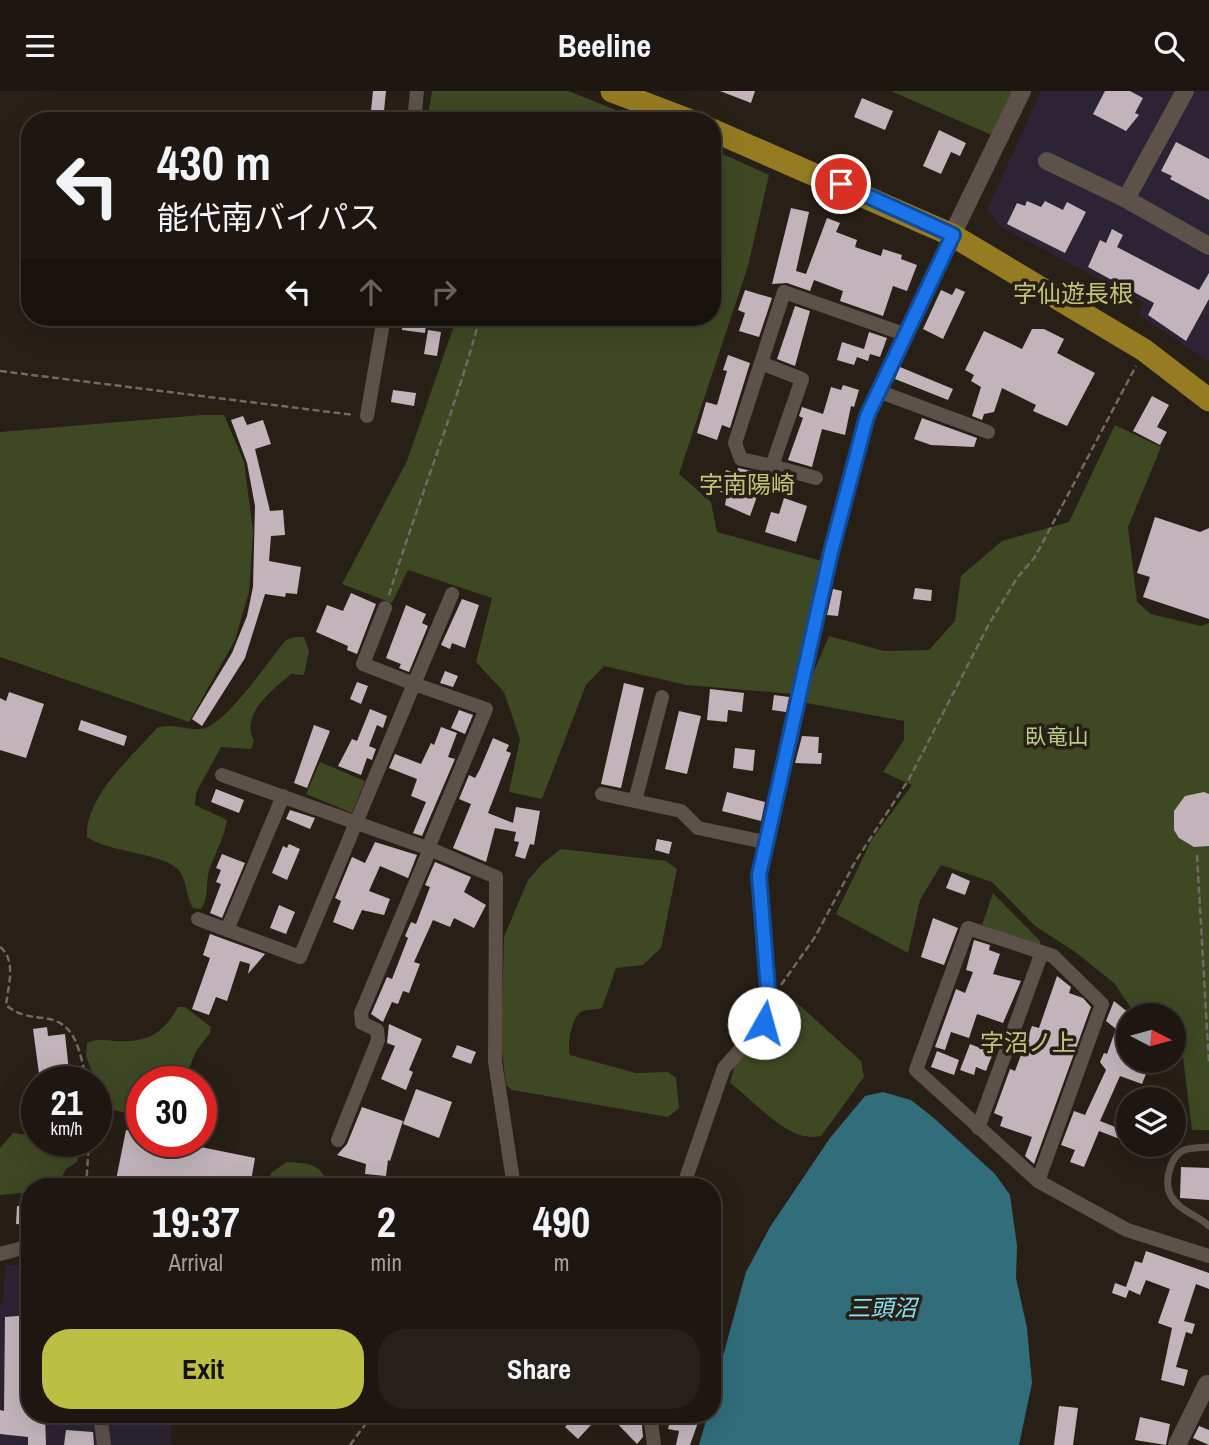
<!DOCTYPE html>
<meta charset="utf-8">
<style>
:root{--surface:#1e1711;--page:#26201a;--text:#f1f3f6;--muted:#a19f9f;--line:#3c3631;--accent:#bbc044}
body{margin:0;font-family:"Archivo Narrow","Noto Sans JP",sans-serif;background:var(--page);color:var(--text);height:100vh;display:flex;flex-direction:column;font-size:26px;white-space:nowrap}
*{box-sizing:border-box;margin:0}
p{font-size:23px;color:var(--muted)}
.icon{flex:none;width:38px;height:38px;fill:none;stroke:currentColor;stroke-width:2;stroke-linecap:round;stroke-linejoin:round}
.map{position:relative;flex:1;overflow:hidden}
.panel{position:absolute;left:21px;top:1087px;width:700px;height:245px;display:flex;flex-direction:column;background:var(--surface);border-radius:28px;box-shadow:0 7px 28px #0002,0 0 0 2px var(--line)}
.panel>*{flex:none}
.hud{position:absolute;left:21px;top:21px;width:700px;height:214px;border-radius:28px;box-shadow:0 7px 28px #0002,0 0 0 2px var(--line);background:#1e1711;color:var(--text);overflow:hidden}
.needle{width:46px;rotate:96deg}
.controls{position:absolute;left:1116px;top:912px;display:grid;gap:14px}
.controls a{display:grid;place-items:center;width:70px;height:70px;border-radius:50%;background:var(--surface);box-shadow:0 7px 28px #0002,0 0 0 2px var(--line);font-size:35px}
.speed{position:absolute;left:21px;top:975px;display:flex;gap:14px;font-size:35px;font-weight:700;text-align:center}
.speed>*{display:grid;place-content:center;width:91px;height:91px;border-radius:50%;background:var(--surface);box-shadow:0 7px 28px #0002,0 0 0 2px var(--line);line-height:1}
.speed small{font-size:18px;font-weight:400}
.speed .limit{border:10px solid #d22;background:#fff;color:#111}
.pin{position:absolute;display:grid;place-items:center;width:60px;height:60px;color:#fff;margin:-30px;border:4px solid #fff;border-radius:50%;box-shadow:0 2px 7px #0007}
.me{position:absolute;width:77px;margin:-38px;rotate:7deg;stroke-linejoin:round;filter:drop-shadow(0 0 5px #0008)}
.turn{display:flex;align-items:center;gap:24px;height:147px;padding:0 21px;font-size:32px}
.turn .icon{width:91px;height:91px;stroke-width:2.5}
.turn b{display:block;font-size:49px;line-height:60px}
.lanes{display:flex;align-items:center;height:66px;padding:0 21px;background:#0003;justify-content:center;gap:35px;direction:ltr}
.lanes .off{opacity:.35}
.eta{display:flex;justify-content:space-evenly;align-items:center;height:119px;text-align:center}
.eta b{font-size:42px;font-weight:700;line-height:49px}
.action{display:flex;gap:14px;margin-top:auto;padding:14px 21px}
.action a{flex:1;height:80px;border-radius:28px;background:var(--accent);color:#111;font-size:28px;font-weight:700;line-height:80px;text-align:center}
.action a+a{background:var(--page);color:var(--text)}
header{display:flex;justify-content:space-between;align-items:center;height:91px;padding:0 21px;background:var(--surface);font-size:32px;font-weight:700}
.map>svg:first-child{display:block}
.industrial{fill:#2c2434}
.green{fill:#3e4823}
.water{fill:#316d7b}
.building{fill:#c3b4bc}
.lines{fill:none;stroke-linecap:round;stroke-linejoin:round}
.path{stroke:#716962;stroke-width:2.5;stroke-dasharray:7 3.5;stroke-linecap:butt}
.service{stroke:#5c5249;stroke-width:7}
.minor{stroke:#5c5249;stroke-width:14}
.tertiary{stroke:#5c5249;stroke-width:18}
.trunk{stroke:#957b22;stroke-width:23}
.route-casing{stroke:#114b97;stroke-width:18}
.route{stroke:#1a73e8;stroke-width:12}
.labels{text-anchor:middle;dominant-baseline:central;stroke-width:7;stroke-linejoin:round;paint-order:stroke}
.park-label{font-size:21px;fill:#b8cd87;stroke:#281f17}
.water-label{font-size:23px;font-style:italic;fill:#84e3fa;stroke:#281f17}
.quarter-label{font-size:24px;fill:#c1c578;stroke:#281f17}
</style>
<header><svg class="icon" aria-label="menu" viewBox="0 0 24 24"><path d="M4 6h16M4 12h16M4 18h16"/></svg>Beeline<svg class="icon" aria-label="search" viewBox="0 0 24 24"><circle cx="10" cy="10" r="6"/><path d="M15 15l6 6"/></svg></header>
<div class="map">
<svg width="1209" height="1354" viewBox="0 0 1209 1354">
<rect width="100%" height="100%" fill="#281f17"/>
<!-- industrial -->
<path class="industrial" d="M1041 0H1209V271L1138 223 1144 212 1001 136 987 119Z
M5 1174 30 1175V1323H96L101 1354H0V1214H3Z
M102 1323H182L171 1335V1354H108Z"/>
<!-- green -->
<path class="green" d="M432 0H568L644 30H427Z
M891 0H1016L996 46Z
M712 58 769 84 748 175 679 383 711 411 717 441 829 472 794 603 686 594 604 575 586 594 542 708 509 701 520 648 504 601 476 571 492 507 408 479 392 512 342 493 407 370 457 226H712Z
M202 324H224L244 371 253 440 249 501 235 549 189 631 0 566V341Z
M1115 334 1161 356 1128 436 1137 511 1151 523 1201 535 1209 532V1039H1192L1182 958 1174 954V924H1136L1114 892 1074 860 1035 835 992 791 941 774 920 809 908 862 836 823 872 748 912 694 883 681 904 649V630L801 611 829 545 884 560 929 559 955 530 961 485 1002 450 1069 431Z
M295 546H304L309 560 304 584 291 583C272 600 240 622 254 650L251 658 221 656 196 702 195 714 227 729C224 746 217 759 210 776 205 791 210 804 201 818L193 817C186 806 187 791 180 781 168 762 109 762 87 746 85 705 132 666 157 637 174 630 195 644 210 635 234 621 267 572 286 549Z
M320 671 365 690 352 722 306 703Z
M561 758 666 770 677 778 661 857 643 874 616 877 602 917C596 919 585 918 581 921 571 927 567 955 570 964L636 982 668 981 676 987 679 1017 668 1026 512 999 506 994 501 952 504 846 528 789 543 772Z
M993 802 1040 850V855L982 834Z
M784 906 796 911 861 970 864 986 821 1045C788 1053 755 1010 730 992L735 973 769 934Z
M178 916H185L211 936 210 942 196 960 184 990H142V1026L106 1017 86 965 87 952C96 947 105 949 114 950 147 952 163 943 178 916Z
M13 1042 37 1045V1050H80L77 1071 66 1078 57 1095 30 1096V1101L0 1104V1057Z
M287 1071C311 1073 319 1071 329 1095H267L271 1082Z"/>
<!-- water -->
<path class="water" d="M883 1001 911 1009 935 1028 995 1083 1010 1104 1017 1155 1016 1187 1027 1237 1032 1292 1019 1354H699L708 1323H712V1305L746 1181 770 1136 830 1047 865 1005Z"/>
<!-- building -->
<path class="building" d="M373 0H386L383 30H370Z
M720 0H755L751 12Z
M1105 0H1130L1143 7 1135 22 1139 24 1126 40 1093 23Z
M862 7 893 20 885 39 854 26Z
M939 39 966 52 960 65 951 61 941 83 923 75Z
M1176 51 1209 68V109L1170 88 1172 85 1161 80Z
M1027 110 1041 116 1045 110 1063 119 1067 111 1086 121 1065 162 1007 133 1017 112 1025 115Z
M791 117 809 121 796 180 806 183 827 127 840 132 836 141 857 149 855 156 881 165 883 158 902 164 901 168 917 174 907 200 893 195 883 225 840 210 843 200 814 189 810 200 787 192 772 193Z
M1112 138 1123 144 1117 156 1199 199 1209 182V208L1186 250 1148 224 1154 212 1088 176 1100 149 1106 152Z
M956 197 965 201 943 248 923 238 941 199 952 204Z
M745 199 772 207 759 246 739 240 745 222 738 219Z
M795 215 810 220 795 275 777 268Z
M404 226H427L425 242 402 239Z
M1032 238H1044L1064 248 1057 262 1095 282 1067 335 1033 320 1036 314 1002 297 994 321 984 323 982 329 972 325 981 296 971 290 974 284 965 279 984 240 1022 258Z
M428 239 441 241 437 265 424 263Z
M869 241 887 247 880 266 870 263 868 270 857 266 854 274 837 269 842 251 864 258Z
M728 264 750 272 730 337 722 334 717 349 697 342 706 311 717 314 727 280 723 279Z
M900 276 953 298 948 309 895 288Z
M843 294 859 299 854 316 851 315 845 344 822 338 812 376 788 369 803 327 799 325 802 316 823 323 831 296 841 299Z
M393 299 416 302 414 315 391 311Z
M1152 305 1169 314 1157 336 1167 341 1160 354 1133 340Z
M243 325 247 334 263 329 271 353 255 358 270 420 283 419 285 444 271 445 269 470 301 476 297 503 286 502 285 506 265 503 245 567 202 635 192 628 232 562 247 525 253 496 255 415 247 372 231 329Z
M922 327 977 347 974 356 931 354 914 348Z
M738 377 765 383 750 425 725 414 727 403 720 401 726 379 736 382Z
M784 407 807 415 796 451 765 441 771 421 779 423Z
M1155 426 1200 441 1209 437V528L1143 506 1150 486 1137 482Z
M915 497 932 499 931 510 913 508Z
M833 498 842 500 838 525 827 524Z
M351 502 376 513 357 563 347 559 348 555 316 541 327 514 343 520Z
M462 508 479 514 465 557 452 552 450 558 441 554Z
M406 514 426 523 422 532 428 535 409 581 399 577 401 573 386 567Z
M445 580 458 585 453 596 440 592Z
M357 591 368 595 361 613 350 608Z
M624 592 644 597 621 697 601 693Z
M710 598 744 602 742 621 728 619 727 631 707 629Z
M9 601 44 613 26 667 0 659V607L6 610Z
M774 604 789 606 786 621 772 619Z
M370 618 387 625 383 637 377 634 369 655 376 658 372 669 367 667 361 684 338 675 352 648 357 650Z
M459 619 473 624 465 643 451 637Z
M679 620 701 625 687 683 665 678Z
M81 629 127 645 124 655 78 639Z
M314 634 330 640 307 697 294 692Z
M441 636 457 642 448 666 455 668 422 745 413 742 426 711 411 705 417 688 389 677 395 663 421 673 431 652 434 654Z
M802 645 819 646 818 662H822L821 673 795 672Z
M493 647 509 654 506 660 511 662 488 722 513 732 516 716 540 720 534 754 530 753 525 768 515 765 519 751 514 750 516 741 495 737 486 771 453 757 471 713 459 708 469 684 475 687 480 678Z
M735 657 755 659 753 680 733 677Z
M216 698 244 709 239 722 211 711Z
M727 701 765 711 761 730 722 720Z
M1204 701 1209 703V755L1194 756 1179 747 1174 739V720L1185 705Z
M290 719 315 727 310 738 286 728Z
M657 748 672 751 669 763 655 759Z
M375 751 417 764 408 787 380 775 369 800 390 808 384 824 362 819 353 839 333 831 341 810 335 807 352 766 365 772Z
M289 753 300 758 287 789 272 782 283 755 287 757Z
M222 763 245 772 222 827 210 822 221 793 216 791 221 779 216 777Z
M435 771 471 786 464 801 486 814 474 837 454 827 450 836 433 829 414 871 420 873 409 902 403 900 398 913 392 911 383 931 371 923 387 886 392 888 408 847 405 845 411 831 416 833 430 796 425 794Z
M952 782 970 790 965 804 946 797Z
M279 814 295 821 286 843 270 837Z
M933 827 958 837 944 874 921 866Z
M210 843 265 863 248 883 250 873 240 870 227 910 216 906 209 924 192 918 210 867 203 864Z
M974 849 990 854 989 859 1000 863 993 883 1021 890 1003 932 977 923 969 947 951 941 945 959 935 956 956 898 965 902 973 881 966 879Z
M1057 885 1071 896 1069 902 1083 907 1091 916 1034 1073 1025 1065 1032 1046 1000 1035 1003 1026 994 1022 1010 978 1015 980 1032 935 1039 937Z
M1114 910 1129 922V970H1151L1142 993 1120 985 1100 1030 1128 1041 1125 1050 1099 1040 1084 1076 1070 1071 1075 1059 1061 1054 1074 1020 1085 1024 1106 979 1100 971 1104 962 1107 963 1116 938 1106 930Z
M389 933 422 948 409 979 413 981 406 999 381 988 395 955 387 952Z
M47 936 48 945 65 943 70 990H40L33 938Z
M970 953 993 962 986 980 976 976 974 984 960 979Z
M457 954 476 961 471 973 452 966Z
M937 960 959 969 954 984 931 976Z
M416 998 452 1011 439 1047 403 1033Z
M362 1016 403 1030 390 1070 388 1069 386 1085 365 1083 366 1073 337 1064 347 1053Z
M126 1039 136 1041 134 1050H171L255 1067 250 1096 115 1094Z
M1181 1076 1209 1077V1109L1180 1107Z
M17 1115 30 1116V1134L16 1133Z
M1146 1160 1209 1182V1198L1196 1193 1184 1230 1195 1233 1192 1243 1186 1241 1176 1276 1188 1279 1184 1295 1161 1289 1172 1237 1158 1232 1170 1198 1146 1189 1140 1204 1129 1199 1126 1207 1112 1202 1115 1192 1126 1196 1135 1170 1142 1172Z
M30 1224V1323H45L46 1354H28V1346L0 1343V1319L4 1320 5 1226Z
M1059 1315 1078 1317 1073 1354H1054Z
M577 1323H601L578 1348 565 1336Z
M608 1323H641L643 1346 637 1353Z
M672 1323H701L690 1354H676L679 1340 668 1338Z
M1140 1326 1170 1333 1166 1354 1135 1349Z
M1199 1335 1209 1339V1354L1193 1347Z
M66 1339 93 1341 94 1354H64Z"/>
<g class="lines">
<!-- path -->
<path class="path" d="M0 280 354 324
M389 504C418 410 455 320 480 226
M1197 764 1209 974
M0 856C17 869 8 896 6 914 27 932 48 922 63 934 79 945 82 973 87 990
M781 894 815 846 855 771 909 688 989 533 1017 487 1035 466 1136 275
M86 1096 89 1050
M350 1354 373 1323"/>
<!-- service -->
<path class="service" d="M1209 1056C1201 1057 1189 1056 1182 1060 1169 1068 1164 1093 1171 1105 1179 1120 1198 1124 1209 1135"/>
<!-- minor -->
<path class="minor" d="M414 30 417 0
M761 272 802 288 772 375 741 368 735 352 784 201 904 243
M878 300 988 341
M367 325 384 226
M772 375 816 387
M222 684 430 758 496 786 495 971 514 1096
M602 703 681 720 698 737 764 751
M635 710 662 606
M428 757 486 618 414 593 452 503
M198 828 300 866 414 593 363 573 385 517
M227 839 283 705
M978 1037 1042 861
M338 1049 378 949 377 939 362 932 361 922 430 758
M1038 1090 1102 913 1053 865 968 837 916 979 1038 1090 1127 1139 1209 1165
M683 1096 724 977 764 932 769 911 759 784 831 461 867 325 952 144
M0 1163 30 1155
M100 1323 104 1354
M650 1323 654 1354"/>
<!-- tertiary -->
<path class="tertiary" d="M1047 70 1126 108 1209 155
M1126 108 1185 0
M952 144 1022 0
M1177 1354 1207 1293"/>
<!-- trunk -->
<path class="trunk" d="M612 0 691 30
M712 39 952 144 1144 259 1209 309"/>
</g>
<g class="lines">
<!-- route casing -->
<g class="route-casing">
<path id="route" d="M764 932 769 911 759 784 831 461 867 325 953 144 841 93"/>
</g>
<!-- route -->
<use href="#route" class="route"/>
</g>
<g class="labels">
<!-- park labels -->
<g class="park-label">
<text x="1057" y="645">臥竜山</text>
</g>
<!-- water labels -->
<g class="water-label">
<text x="882" y="1216">三頭沼</text>
</g>
<!-- quarter labels -->
<g class="quarter-label">
<text x="1073" y="202">字仙遊長根</text>
<text x="747" y="393">字南陽崎</text>
<text x="1028" y="951">字沼ノ上</text>
</g>
</g>
</svg>
<div class="controls">
<a><svg class="needle" viewBox="-14 -14 28 28"><path d="M0-13l5 13h-10z" fill="#e53935"/><path d="M0 13l5-13h-10z" fill="#a19f9f"/></svg></a>
<a><svg class="icon" aria-label="layers" viewBox="0 0 24 24"><path d="M12 4l9 5-9 5-9-5zM3 14l9 5 9-5"/></svg></a>
</div>
<div class="speed"><div>21<small>km/h</small></div><div class="limit">30</div></div>
<div class="pin" style="left:841px;top:93px;background:#d93025"><svg class="icon" aria-label="arrive" viewBox="0 0 24 24"><path d="M6 21V4h12l-3 4 3 4H6"/></svg></div>
<svg class="me" style="left:764px;top:932px" viewBox="-20 -20 40 40"><circle r="19" fill="#fff"/><path d="M0-13L10 11 0 6-10 11z" fill="#1a73e8"/></svg>
<div class="hud">
<div class="turn"><svg class="icon" aria-label="left" viewBox="0 0 24 24"><path d="M17 20v-9H6M10 6l-5 5 5 5"/></svg><div><b>430 m</b>能代南バイパス</div></div>
<div class="lanes"><svg class="icon" aria-label="left" viewBox="0 0 24 24"><path d="M17 20v-9H6M10 6l-5 5 5 5"/></svg><svg class="icon off" aria-label="ahead" viewBox="0 0 24 24"><path d="M12 20V5M6 11l6-6 6 6"/></svg><svg class="icon off" aria-label="right" viewBox="0 0 24 24"><path d="M7 20v-9h11M14 6l5 5-5 5"/></svg></div>
</div>
<section class="panel">
<div class="eta">
<div><b>19:37</b><p>Arrival</p></div>
<div><b>2</b><p>min</p></div>
<div><b>490</b><p>m</p></div>
</div>
<div class="action"><a>Exit</a><a>Share</a></div>
</section>
</div>
